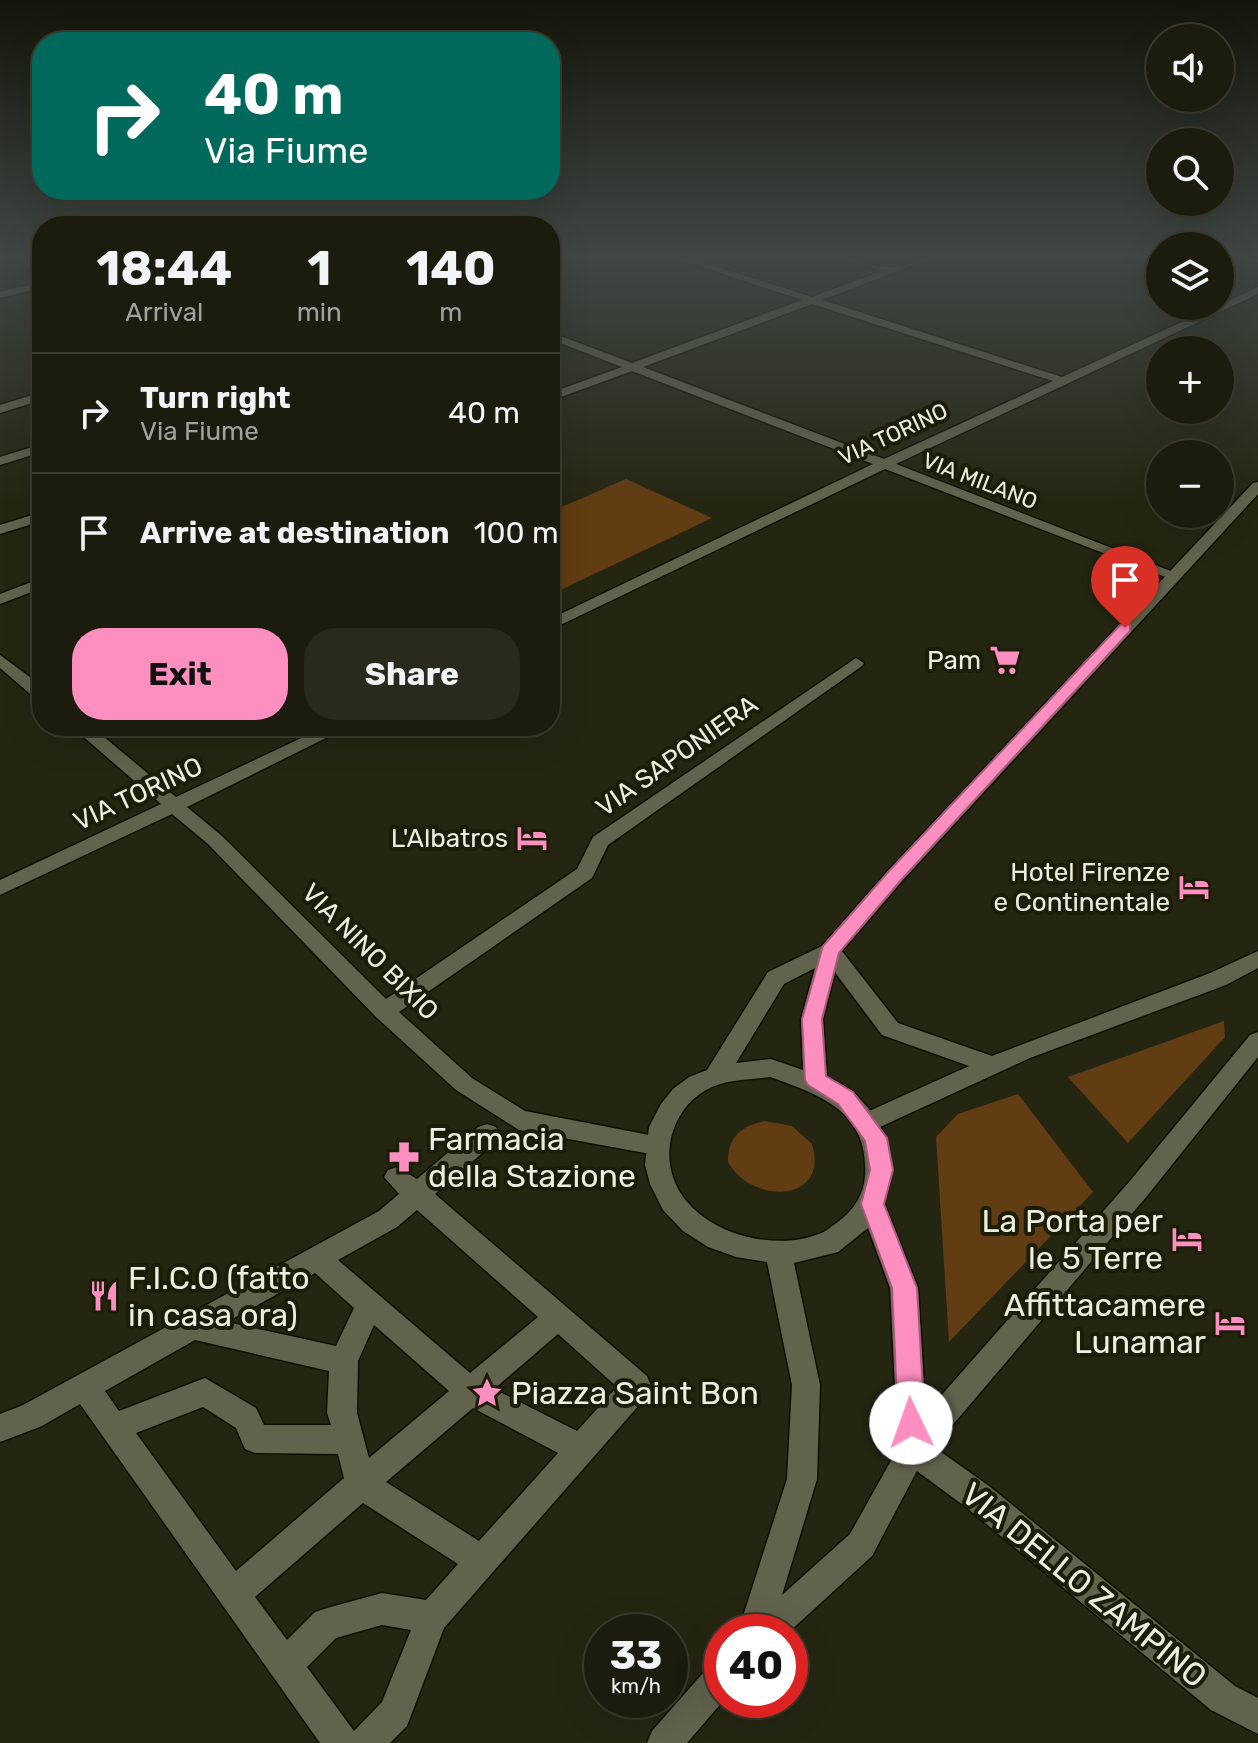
<!DOCTYPE html>
<meta charset="utf-8">
<style>
:root{--surface:#1c1c0e;--page:#29291c;--text:#f1f3f6;--muted:#a0a19e;--line:#3a3a2e;--accent:#fd8ec0}
body{margin:0;font-family:Rubik,sans-serif;background:var(--page);color:var(--text);height:100vh;display:flex;flex-direction:column;font-size:30px;white-space:nowrap}
*{box-sizing:border-box;margin:0}
p{font-size:26px;color:var(--muted)}
.icon{flex:none;width:44px;height:44px;fill:none;stroke:currentColor;stroke-width:2;stroke-linecap:round;stroke-linejoin:round}
.map{position:relative;flex:1;overflow:hidden}
.sheet{position:absolute;left:32px;top:216px;width:528px;height:520px;display:flex;flex-direction:column;background:var(--surface);border-radius:32px;box-shadow:0 8px 32px #0002,0 0 0 2px var(--line)}
.sheet>*{flex:none}
.banner{position:absolute;left:32px;top:32px;width:528px;height:168px;border-radius:32px;box-shadow:0 8px 32px #0002,0 0 0 2px var(--line);background:#00695c;color:#fff;overflow:hidden}
.controls{position:absolute;left:1146px;top:24px;display:grid;gap:16px}
.controls a{display:grid;place-items:center;width:88px;height:88px;border-radius:50%;background:var(--surface);box-shadow:0 8px 32px #0002,0 0 0 2px var(--line);font-size:40px}
.speed{position:absolute;left:584px;top:1614px;display:flex;gap:16px;font-size:40px;font-weight:700;text-align:center}
.speed>*{display:grid;place-content:center;width:104px;height:104px;border-radius:50%;background:var(--surface);box-shadow:0 8px 32px #0002,0 0 0 2px var(--line);line-height:1}
.speed small{font-size:20px;font-weight:400}
.speed .limit{border:12px solid #d22;background:#fff;color:#111}
.pin{position:absolute;display:grid;place-items:center;width:68px;height:68px;color:#fff;margin:-82px -34px;border-radius:50% 50% 50% 0;rotate:-45deg;box-shadow:0 0 8px #0007}
.pin .icon{rotate:45deg}
.me{position:absolute;width:88px;margin:-44px;rotate:357deg;stroke-linejoin:round;filter:drop-shadow(0 0 6px #0008)}
.turn{display:flex;align-items:center;gap:28px;height:168px;padding:0 40px;font-size:36px}
.turn .icon{width:104px;height:104px;stroke-width:2.5}
.turn b{display:block;font-size:56px;line-height:68px}
.eta{display:flex;justify-content:space-evenly;align-items:center;height:136px;text-align:center}
.eta b{font-size:48px;font-weight:700;line-height:56px}
.button{display:flex;gap:16px;margin-top:auto;padding:16px 40px}
.button a{flex:1;height:92px;border-radius:32px;background:var(--accent);color:#111;font-size:32px;font-weight:700;line-height:92px;text-align:center}
.button a+a{background:var(--page);color:var(--text)}
ul{padding:0;list-style:none}
li{display:flex;align-items:center;gap:24px;height:120px;padding:0 40px;border-top:2px solid var(--line)}
li div{flex:1}
li b{display:block;font-size:30px}
li em{font-style:normal}
.map>svg:first-child{display:block}
.green{fill:#623c13}
.lines{fill:none;stroke-linecap:round;stroke-linejoin:round}
.lane-casing{stroke:#0e0f01;stroke-width:3}
.street-casing{stroke:#0e0f01;stroke-width:3}
.secondary-casing{stroke:#0e0f01;stroke-width:3}
.lane{fill:#61634d;fill-rule:evenodd}
.street{fill:#61634d;fill-rule:evenodd}
.secondary{fill:#61634d;fill-rule:evenodd}
.route{fill:#fd8ec0;stroke:#a45c7d;stroke-width:2}
.labels{text-anchor:middle;dominant-baseline:central;stroke-width:8;stroke-linejoin:round;paint-order:stroke}
.far-street-label{font-size:22px;fill:#edeee1;stroke:#1c1d09}
.poi-label{font-size:26px;fill:#edeee1;stroke:#1c1d09;text-anchor:end}
.street-label{font-size:26px;fill:#edeee1;stroke:#1c1d09}
.near-poi-label{font-size:32px;fill:#edeee1;stroke:#1c1d09;text-anchor:start}
.near-street-label{font-size:32px;fill:#edeee1;stroke:#1c1d09}
</style>
<div class="map">
<svg width="1258" height="1743" viewBox="0 0 1258 1743">
<rect width="100%" height="100%" fill="#252612"/>
<!-- green -->
<path class="green" d="M626 479 712 518 550 595V512Z
M1224 1021 1225 1037 1128 1143 1068 1077Z
M1018 1094 1093 1192 949 1342 936 1137 958 1114Z
M765 1121 792 1126 812 1144C830 1202 753 1206 728 1162 728 1137 741 1126 765 1121Z"/>
<g class="lines">
<!-- lane casing -->
<g class="lane-casing">
<path id="lane" d="M42 444V452L0 465V457Z
M42 512V521L0 534V525Z"/>
</g>
<!-- street casing -->
<g class="street-casing">
<path id="street" d="M14 258H26L42 266V273Z
M675 258H690L812 297 882 271 841 258C858 258 878 269 893 267 907 265 917 258 932 258L822 300 1062 377 1258 287V294L896 464 1181 575 1173 580 1168 578 885 469 550 630V619L873 464 632 371 550 401V393L622 367 550 339V332L632 363 802 300ZM812 304 1053 381 884 459 643 367Z
M1245 258H1258V263L1247 260Z
M42 282V288L0 298V292Z
M42 392V400L0 413V405Z
M42 578V588L0 604V594Z
M0 655 42 686V700L36 699 0 668Z
M856 658 864 663 862 666 608 845 592 878 399 1012 472 1078 525 1111 665 1138 668 1145 665 1152 656 1155 519 1130 456 1090 376 1017 208 844 172 814 0 895V880L161 804 71 726H91L176 797 327 726H350L187 807 222 836 386 999 577 869 593 837Z
M830 944 838 946 898 1023 992 1056 1210 973 1258 951V968L1226 985 1030 1058 867 1133 858 1130 855 1123 858 1116 969 1066 882 1035 819 951 822 946Z
M1258 1032V1057L1147 1196 934 1447 989 1486 1235 1686 1258 1698V1734L1211 1710 967 1508 902 1460 898 1450 902 1440 1129 1182 1250 1035Z
M487 1124 496 1127 499 1134 496 1141 435 1194 647 1376 651 1386 647 1396 444 1628 407 1726 390 1743H320L80 1404 42 1426 0 1442V1414L23 1405 379 1211 399 1194 384 1177 388 1170 397 1167 417 1179 478 1127ZM417 1210 538 1317 470 1373 338 1260 397 1227ZM315 1273 354 1308 336 1346 227 1322ZM374 1325 449 1391 369 1458 357 1413 358 1361ZM558 1334 617 1387 577 1431 494 1389ZM195 1340 329 1371 327 1413 331 1425H264L256 1408 205 1378 119 1411 105 1391ZM203 1407 236 1428 245 1449 255 1453 338 1454 344 1478 236 1571 136 1433ZM473 1408 558 1453 479 1541 386 1482ZM363 1503 458 1564 426 1600 382 1593 327 1608 315 1612 287 1640 255 1597ZM382 1625 411 1630 382 1702 354 1731 307 1667 336 1638Z"/>
</g>
<!-- secondary casing -->
<g class="secondary-casing">
<path id="secondary" d="M1258 482V494L903 880 840 953 823 1019 827 1078C873 1094 907 1155 883 1201L918 1288 928 1450 872 1556 789 1632H738L787 1479 792 1385 767 1262 736 1257 708 1247 683 1231 663 1210 650 1184 645 1165 649 1127 661 1104 673 1089 689 1077 707 1070 768 972 822 946 889 870 1253 483ZM815 968 801 1019 803 1070 771 1059 736 1063 784 984ZM770 1077C821 1095 869 1112 865 1175 864 1194 854 1210 839 1221 833 1225 826 1232 819 1234 757 1258 655 1217 671 1138 676 1118 687 1101 706 1090 725 1079 749 1080 770 1077ZM868 1228 890 1288 898 1448 850 1534 782 1595 817 1479 820 1385 794 1263 838 1252Z
M722 1660 724 1700 687 1743H647L652 1731 710 1665Z"/>
</g>
<!-- lane -->
<use href="#lane" class="lane"/>
<!-- street -->
<use href="#street" class="street"/>
<!-- secondary -->
<use href="#secondary" class="secondary"/>
</g>
<!-- sky -->
<linearGradient id="sky" x2="0" y2="1"><stop stop-color="#14150a"/><stop offset="0.51" stop-color="#404744"/><stop offset="1" stop-color="#404744" stop-opacity="0"/></linearGradient>
<rect width="1258" height="502" fill="url(#sky)"/>
<!-- route -->
<path class="route" d="M1125 623 1130 625V631L902 879 839 953 822 1019 826 1076 853 1092 887 1138 893 1170 884 1204 917 1288 925 1423 921 1432 911 1436 902 1432 898 1423 892 1288 861 1204 870 1170 865 1141 838 1104 808 1085 805 1080 802 1019 823 946 889 871 1120 625Z"/>
<!-- icons -->
<defs>
<g id="supermarket-bare" transform="scale(2.4)"><path d="M-6-5.5h2.5l.6 2H6L4.5 2H-2.5L-4.4-4H-6ZM-1.5 3.2a1.3 1.3 0 1 0 .1 0ZM3 3.2a1.3 1.3 0 1 0 .1 0Z" fill="#fd8ec0" stroke="#1c1d09" stroke-width="2.5" paint-order="stroke"/></g>
<g id="hotel-bare" transform="scale(2.4)"><path d="M-6-4.5h1.5V1H6V5H4.5V3h-9V5H-6ZM-4 0a1.8 1.8 0 1 1 3.6 0ZM.5 0V-2.5h3Q6-2.5 6 0Z" fill="#fd8ec0" stroke="#1c1d09" stroke-width="2.5" paint-order="stroke"/></g>
<g id="pharmacy-bare" transform="scale(2.4)"><path d="M-2-6h4v4h4v4h-4v4h-4v-4h-4v-4h4Z" fill="#fd8ec0" stroke="#1c1d09" stroke-width="2.5" paint-order="stroke"/></g>
<g id="restaurant-bare" transform="scale(2.4)"><path d="M-5-6h1v4h1v-4h1v4h1v-4h1v5L-1.5 .5V6h-2V.5L-5-1ZM5-6V6H3V1.5H1.5Q1.5-4 5-6Z" fill="#fd8ec0" stroke="#1c1d09" stroke-width="2.5" paint-order="stroke"/></g>
<g id="sight-bare" transform="scale(2.4)"><path d="M0-6L1.8-2.2L6-1.7L2.9 1.2L3.7 5.4L0 3.3L-3.7 5.4L-2.9 1.2L-6-1.7L-1.8-2.2Z" fill="#fd8ec0" stroke="#1c1d09" stroke-width="2.5" paint-order="stroke"/></g>
</defs>
<g fill-rule="evenodd">
<use href="#supermarket-bare" x="1005" y="660"/>
<use href="#hotel-bare" x="532" y="838"/>
<use href="#hotel-bare" x="1194" y="887"/>
<use href="#pharmacy-bare" x="404" y="1157"/>
<use href="#hotel-bare" x="1187" y="1239"/>
<use href="#restaurant-bare" x="104" y="1296"/>
<use href="#hotel-bare" x="1230" y="1323"/>
<use href="#sight-bare" x="487" y="1393"/>
</g>
<g class="labels">
<!-- far-street labels -->
<g class="far-street-label">
<text transform="translate(893 434) rotate(-25)">VIA TORINO</text>
<text transform="translate(980 481) rotate(21)">VIA MILANO</text>
</g>
<!-- poi labels -->
<g class="poi-label">
<text x="981" y="660">Pam</text>
<text x="508" y="838">L'Albatros</text>
<text x="1170" y="872">Hotel Firenze<tspan x="1170" dy="30">e Continentale</tspan></text>
</g>
<!-- street labels -->
<g class="street-label">
<text transform="translate(677 756) rotate(-35)">VIA SAPONIERA</text>
<text transform="translate(138 794) rotate(-25)">VIA TORINO</text>
<text transform="translate(370 952) rotate(45)">VIA NINO BIXIO</text>
</g>
<!-- near-poi labels -->
<g class="near-poi-label">
<text x="428" y="1139">Farmacia<tspan x="428" dy="37">della Stazione</tspan></text>
<text x="1163" y="1221" text-anchor="end">La Porta per<tspan x="1163" dy="37">le 5 Terre</tspan></text>
<text x="128" y="1278">F.I.C.O (fatto<tspan x="128" dy="37">in casa ora)</tspan></text>
<text x="1206" y="1305" text-anchor="end">Affittacamere<tspan x="1206" dy="37">Lunamar</tspan></text>
<text x="511" y="1393">Piazza Saint Bon</text>
</g>
<!-- near-street labels -->
<g class="near-street-label">
<text transform="translate(1084 1585) rotate(39)">VIA DELLO ZAMPINO</text>
</g>
</g>
</svg>
<div class="controls">
<a><svg class="icon" aria-label="sound" viewBox="0 0 24 24"><path d="M4 9h4l5-4v14l-5-4H4zM17 9q2 3 0 6"/></svg></a>
<a><svg class="icon" aria-label="search" viewBox="0 0 24 24"><circle cx="10" cy="10" r="6"/><path d="M15 15l6 6"/></svg></a>
<a><svg class="icon" aria-label="layers" viewBox="0 0 24 24"><path d="M12 4l9 5-9 5-9-5zM3 14l9 5 9-5"/></svg></a>
<a>+</a>
<a>−</a>
</div>
<div class="speed"><div>33<small>km/h</small></div><div class="limit">40</div></div>
<div class="pin" style="left:1125px;top:628px;background:#d93025"><svg class="icon" aria-label="arrive" viewBox="0 0 24 24"><path d="M6 21V4h12l-3 4 3 4H6"/></svg></div>
<svg class="me" style="left:911px;top:1423px" viewBox="-20 -20 40 40"><circle r="19" fill="#fff"/><path d="M0-13L10 11 0 6-10 11z" fill="#fd8ec0"/></svg>
<div class="banner">
<div class="turn"><svg class="icon" aria-label="right" viewBox="0 0 24 24"><path d="M7 20v-9h11M14 6l5 5-5 5"/></svg><div><b>40 m</b>Via Fiume</div></div>
</div>
<section class="sheet">
<div class="eta">
<div><b>18:44</b><p>Arrival</p></div>
<div><b>1</b><p>min</p></div>
<div><b>140</b><p>m</p></div>
</div>
<ul>
<li><svg class="icon" aria-label="right" viewBox="0 0 24 24"><path d="M7 20v-9h11M14 6l5 5-5 5"/></svg><div><b>Turn right</b><p>Via Fiume</p></div><em>40 m</em></li>
<li><svg class="icon" aria-label="arrive" viewBox="0 0 24 24"><path d="M6 21V4h12l-3 4 3 4H6"/></svg><div><b>Arrive at destination</b></div><em>100 m</em></li>
</ul>
<div class="button"><a>Exit</a><a>Share</a></div>
</section>
</div>
